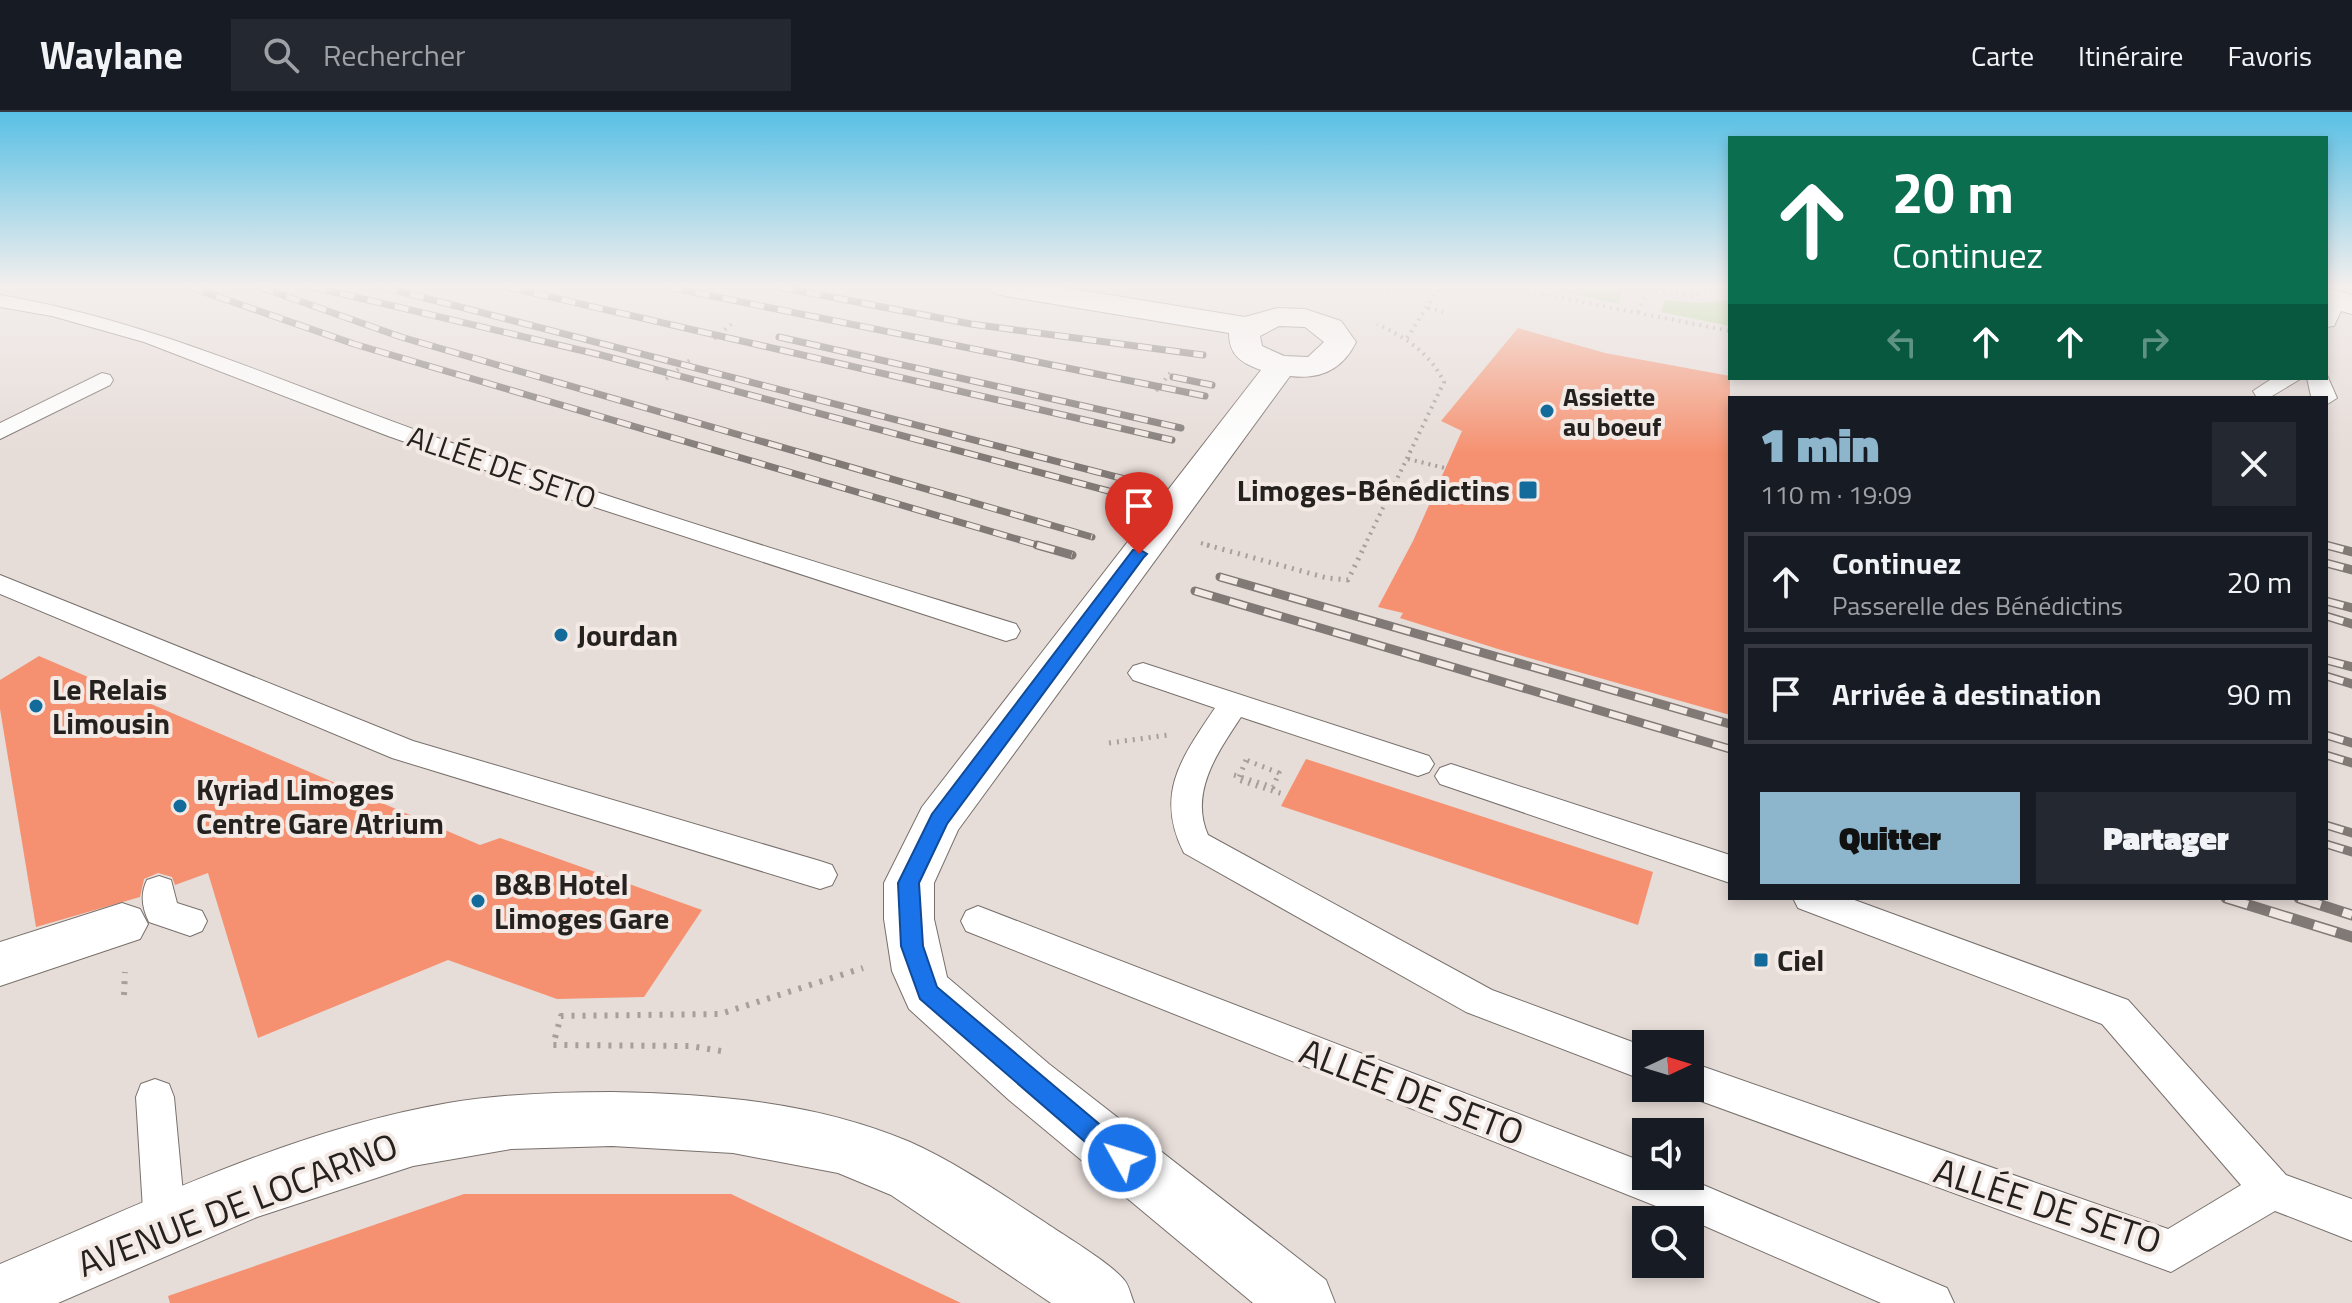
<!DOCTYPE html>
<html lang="fr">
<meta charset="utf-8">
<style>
:root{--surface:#171b24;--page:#242831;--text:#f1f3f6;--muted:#9ea1a6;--line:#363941;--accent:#8db6cd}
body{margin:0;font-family:"Titillium Web",sans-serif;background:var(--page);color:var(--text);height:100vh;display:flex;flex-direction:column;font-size:30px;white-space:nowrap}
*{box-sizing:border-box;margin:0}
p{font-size:26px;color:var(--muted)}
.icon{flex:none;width:44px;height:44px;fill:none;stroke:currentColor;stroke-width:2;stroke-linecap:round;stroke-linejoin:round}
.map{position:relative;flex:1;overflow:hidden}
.side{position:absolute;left:1728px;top:284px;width:600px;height:504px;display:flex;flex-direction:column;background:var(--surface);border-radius:0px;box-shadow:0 4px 12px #0003}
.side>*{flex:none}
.top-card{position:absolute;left:1728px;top:24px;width:600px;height:244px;border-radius:0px;box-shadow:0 4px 12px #0003;background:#0b6e4f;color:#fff;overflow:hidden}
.needle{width:52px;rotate:86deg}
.fabs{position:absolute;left:1632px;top:918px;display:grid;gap:16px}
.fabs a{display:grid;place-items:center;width:72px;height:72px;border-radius:0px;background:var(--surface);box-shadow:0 4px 12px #0003;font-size:40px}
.pin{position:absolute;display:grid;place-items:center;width:68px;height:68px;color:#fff;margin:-82px -34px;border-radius:50% 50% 50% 0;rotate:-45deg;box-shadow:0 0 8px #0007}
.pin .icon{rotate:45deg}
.me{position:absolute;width:88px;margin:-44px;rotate:309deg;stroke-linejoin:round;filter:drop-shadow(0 0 6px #0008)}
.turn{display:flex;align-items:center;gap:28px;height:168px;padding:0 32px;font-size:36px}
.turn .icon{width:104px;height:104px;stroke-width:2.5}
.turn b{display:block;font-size:56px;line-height:68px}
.lanes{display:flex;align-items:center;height:76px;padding:0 32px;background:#0003;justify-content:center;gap:40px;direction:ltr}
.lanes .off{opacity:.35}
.round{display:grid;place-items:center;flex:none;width:84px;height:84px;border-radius:0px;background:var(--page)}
.summary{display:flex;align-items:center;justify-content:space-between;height:136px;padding:0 32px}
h1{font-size:48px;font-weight:800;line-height:60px;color:var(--accent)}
.cta{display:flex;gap:16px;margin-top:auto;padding:16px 32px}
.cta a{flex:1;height:92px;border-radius:0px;background:var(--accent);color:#111;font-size:32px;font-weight:800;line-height:92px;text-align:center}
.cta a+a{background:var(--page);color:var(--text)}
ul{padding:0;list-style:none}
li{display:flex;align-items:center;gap:24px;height:100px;margin:0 16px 12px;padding:0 16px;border:4px solid var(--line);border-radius:0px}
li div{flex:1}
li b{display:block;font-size:30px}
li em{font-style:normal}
header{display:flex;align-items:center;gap:48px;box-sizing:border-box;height:112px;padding:0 40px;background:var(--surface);border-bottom:2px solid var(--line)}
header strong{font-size:38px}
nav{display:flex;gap:44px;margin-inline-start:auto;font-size:28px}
.search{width:560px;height:72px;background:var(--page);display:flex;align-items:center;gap:20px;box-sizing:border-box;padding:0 28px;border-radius:0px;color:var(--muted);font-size:30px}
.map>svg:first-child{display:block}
.green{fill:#a5d185}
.building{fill:#f59170}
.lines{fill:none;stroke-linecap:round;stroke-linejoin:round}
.service-casing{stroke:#78706c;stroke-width:2}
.minor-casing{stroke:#78706c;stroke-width:2}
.tertiary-casing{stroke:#78706c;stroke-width:2}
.path-far2{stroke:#a79f9c;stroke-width:4;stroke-dasharray:2 5;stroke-linecap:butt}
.path-far1{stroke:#a79f9c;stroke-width:5;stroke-dasharray:2 6;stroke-linecap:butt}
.path{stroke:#a79f9c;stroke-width:6;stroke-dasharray:3 8;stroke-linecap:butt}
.service{fill:#fff;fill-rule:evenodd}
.minor{fill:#fff;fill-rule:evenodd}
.tertiary{fill:#fff;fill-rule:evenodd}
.rail-far2-casing{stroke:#807976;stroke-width:7}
.rail-far1-casing{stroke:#807976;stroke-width:9}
.rail-casing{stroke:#807976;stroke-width:11}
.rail-far2{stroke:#f3e9e5;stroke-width:5;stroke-dasharray:14;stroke-linecap:butt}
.rail-far1{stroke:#f3e9e5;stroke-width:6;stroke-dasharray:18;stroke-linecap:butt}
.rail{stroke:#f3e9e5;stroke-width:8;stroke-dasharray:23;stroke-linecap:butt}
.path-bridge{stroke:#a79f9c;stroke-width:5;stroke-dasharray:2 6;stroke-linecap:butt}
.route{fill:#1a73e8;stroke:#114b97;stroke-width:2}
.poi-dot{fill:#126b9b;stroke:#f3e9e5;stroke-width:3}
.labels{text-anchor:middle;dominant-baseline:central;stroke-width:8;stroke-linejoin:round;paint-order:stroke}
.far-poi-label{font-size:26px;font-weight:bold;fill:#24211f;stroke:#f3e9e5;text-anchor:start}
.street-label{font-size:30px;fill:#24211f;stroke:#f3e9e5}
.poi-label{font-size:30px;font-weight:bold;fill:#24211f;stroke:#f3e9e5;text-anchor:start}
.near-street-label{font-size:36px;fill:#24211f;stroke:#f3e9e5}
</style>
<header>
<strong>Waylane</strong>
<div class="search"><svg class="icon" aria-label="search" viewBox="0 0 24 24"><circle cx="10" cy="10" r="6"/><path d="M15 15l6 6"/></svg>Rechercher</div>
<nav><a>Carte</a><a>Itinéraire</a><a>Favoris</a></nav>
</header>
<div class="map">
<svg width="2352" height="1191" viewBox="0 0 2352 1191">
<rect width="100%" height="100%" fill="#e6dcd8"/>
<!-- green -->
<path class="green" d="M1539 175H1608L1622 180 1619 192Z
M1665 188 1700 191 1730 188V214L1661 200Z"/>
<!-- building -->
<path class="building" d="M1518 216 1605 241 1730 264V603L1498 537 1400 506 1403 501 1378 495 1413 429 1462 319 1441 309Z
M39 544 480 733 500 726 702 798 644 885 557 887 448 848 258 926 208 761 175 773 172 765 158 761 144 767 140 785 36 815 0 597V568Z
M1306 647 1653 760 1638 813 1281 694Z
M464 1082H731L961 1191H170L168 1184Z"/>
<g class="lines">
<!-- service casing -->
<g class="service-casing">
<path id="service" d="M2336 182 2346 188 2334 214 2326 215V187Z
M0 183C153 209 291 274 435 325 627 393 822 452 1016 512L1020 519 1016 526 1006 529 539 377 388 324 144 230 52 204 0 195Z
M102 261 110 263 113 268 110 273 0 327V311Z
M2326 261 2337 286 2326 293V286L2311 284 2307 266H2326Z
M2273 266H2302L2272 284H2256L2253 279Z
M0 463 413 629 820 749 832 753 837 763 832 773 820 777 392 646 0 482Z
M1143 551 1429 644 1434 652 1429 660 1418 664 1241 605C1218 640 1189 680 1208 723L1492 878 1646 935V969L1466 900 1184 741C1154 682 1182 645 1215 596L1133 568 1128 561 1133 554Z
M1451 652 1730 743V771L1440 672 1435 664 1440 656Z
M159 764 171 768 177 791 202 799 207 809 202 819 190 824 149 810C142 796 140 782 147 768Z
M1793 786H1849L2128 888 2286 1063 2352 1087V1129L2275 1099 2171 1160 1676 980 1674 976H1690V950L2168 1117 2241 1073 2102 912 1798 796Z
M978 794 1646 1051V1064H1681L1701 1072 1947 1176 1954 1191H1881L1691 1108 966 819 961 809 966 799Z
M155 967 169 972 174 985 186 1114 180 1129 165 1135 150 1129 144 1114 136 985 141 972Z"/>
</g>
<!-- minor casing -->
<g class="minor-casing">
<path id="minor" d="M122 791 140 797 148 812 140 827 0 874V830Z"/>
</g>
<!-- tertiary casing -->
<g class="tertiary-casing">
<path id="tertiary" d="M990 175H1061L1245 205 1277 196 1305 197 1341 209 1356 230C1343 257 1320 268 1290 264L958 718 934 771V807L947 865 1049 952 1326 1168 1335 1191H1253L1009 988 909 897 892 859 884 807V771L922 695 1261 258C1241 251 1229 243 1229 221L1005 184 994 181ZM1279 214 1305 215 1324 230 1308 245 1284 244 1262 234 1260 224Z
M2326 176 2352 183V202L2326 195Z
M612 980C714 982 815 990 910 1030 957 1051 1003 1083 1046 1111 1065 1124 1112 1152 1125 1169 1129 1174 1131 1184 1134 1191H1051L891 1083 838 1061 733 1041 612 1034 511 1037 413 1054 257 1105 58 1191H0V1152C144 1091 292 1018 448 991 502 982 557 980 612 980Z"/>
</g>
<!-- path-far2 -->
<path class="path-far2" d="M1360 175 1386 180 1399 175
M1507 175 1730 219
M1628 175 1691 184 1727 175
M1428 196 1443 200
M1638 200 1646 181
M1407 226 1440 175
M714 227 735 209
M666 267 690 248
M1156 279 1171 260
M1408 347 1445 356
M1201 431 1214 435
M1364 435 1444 270C1430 241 1405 225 1377 212"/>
<!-- path-far1 -->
<path class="path-far1" d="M1207 433 1327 466 1348 468 1365 433
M1109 631 1168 623
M1234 663 1273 675 1279 661 1246 648"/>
<!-- path -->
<path class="path" d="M124 883 125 860
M721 939 690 934 553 933 561 904 720 902 863 856"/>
<!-- service -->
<use href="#service" class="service"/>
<!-- minor -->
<use href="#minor" class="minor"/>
<!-- tertiary -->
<use href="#tertiary" class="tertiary"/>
<!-- rail-far2 casing -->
<g class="rail-far2-casing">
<path id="rail-far2" d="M190 175 354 232 1044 435
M260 175 401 225 1092 425
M313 175 601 243 1131 385
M383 175 1140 371
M507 175 1172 328
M668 175 1205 284
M779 175 971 212 1203 243
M779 225 1181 316
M1173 265 1212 273
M2326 433 2332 435"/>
</g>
<!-- rail-far1 casing -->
<g class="rail-far1-casing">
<path id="rail-far1" d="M1037 433 1072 443
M2326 433 2352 440
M2326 451 2352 458
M1220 465 1730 612
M1195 479 1730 637
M2326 489 2352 496
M2326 504 2352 512
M2326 548 2352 555
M2326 564 2352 572
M2326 623 2352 631
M2326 643 2352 651
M2326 713 2352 721
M2326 732 2352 740"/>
</g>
<!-- rail casing -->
<g class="rail-casing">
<path id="rail" d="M2226 786 2352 825
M2299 786 2352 803"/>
</g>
<!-- rail-far2 -->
<use href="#rail-far2" class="rail-far2"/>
<!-- rail-far1 -->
<use href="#rail-far1" class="rail-far1"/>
<!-- rail -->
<use href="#rail" class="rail"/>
<!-- path-bridge -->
<path class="path-bridge" d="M1246 648 1238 668 1286 683"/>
</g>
<!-- sky -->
<linearGradient id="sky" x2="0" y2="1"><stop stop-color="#59c0e5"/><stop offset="0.51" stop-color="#f4efed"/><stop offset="1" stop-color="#f4efed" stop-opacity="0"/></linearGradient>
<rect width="2352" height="342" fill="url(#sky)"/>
<!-- route -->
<path class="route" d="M1139 437 1147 442 1144 445 947 712 919 771 923 834 937 875 1130 1038 1134 1046 1130 1054 1122 1058 1113 1054 920 887 901 834 898 771 932 702 1133 438Z"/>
<!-- markers -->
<g class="poi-dot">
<circle cx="1547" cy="299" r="8"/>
<rect x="1518" y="368" width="20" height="20" rx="4"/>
<circle cx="561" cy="523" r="8"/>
<circle cx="36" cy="594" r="8"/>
<circle cx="180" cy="694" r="8"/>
<circle cx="478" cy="789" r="8"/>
<rect x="1753" y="840" width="16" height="16" rx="4"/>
</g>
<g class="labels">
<!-- far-poi labels -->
<g class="far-poi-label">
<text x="1563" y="284">Assiette<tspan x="1563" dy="30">au boeuf</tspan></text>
</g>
<!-- street labels -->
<g class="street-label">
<text transform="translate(502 355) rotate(19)">ALLÉE DE SETO</text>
</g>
<!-- poi labels -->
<g class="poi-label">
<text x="1510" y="378" text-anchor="end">Limoges-Bénédictins</text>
<text x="577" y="523">Jourdan</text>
<text x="52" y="577">Le Relais<tspan x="52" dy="34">Limousin</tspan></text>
<text x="196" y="677">Kyriad Limoges<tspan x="196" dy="34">Centre Gare Atrium</tspan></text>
<text x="494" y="772">B&amp;B Hotel<tspan x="494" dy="34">Limoges Gare</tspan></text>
<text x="1777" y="848">Ciel</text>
</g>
<!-- near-street labels -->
<g class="near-street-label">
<text transform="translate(1412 979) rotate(21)">ALLÉE DE SETO</text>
<text transform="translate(237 1092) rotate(-21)">AVENUE DE LOCARNO</text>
<text transform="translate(2048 1093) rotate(18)">ALLÉE DE SETO</text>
</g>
</g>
</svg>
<div class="fabs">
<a><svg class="needle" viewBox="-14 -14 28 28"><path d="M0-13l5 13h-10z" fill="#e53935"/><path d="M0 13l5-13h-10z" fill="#9ea1a6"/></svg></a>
<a><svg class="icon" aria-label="sound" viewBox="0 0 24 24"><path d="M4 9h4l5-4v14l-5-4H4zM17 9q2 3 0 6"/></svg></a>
<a><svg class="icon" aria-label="search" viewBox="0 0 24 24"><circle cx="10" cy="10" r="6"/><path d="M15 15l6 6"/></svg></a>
</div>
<div class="pin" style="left:1139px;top:442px;background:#d93025"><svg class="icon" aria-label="arrive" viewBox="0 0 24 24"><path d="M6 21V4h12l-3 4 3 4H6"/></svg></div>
<svg class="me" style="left:1122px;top:1046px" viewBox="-20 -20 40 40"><circle r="17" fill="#1a73e8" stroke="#fff" stroke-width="3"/><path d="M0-11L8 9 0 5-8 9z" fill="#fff"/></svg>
<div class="top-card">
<div class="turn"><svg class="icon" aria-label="ahead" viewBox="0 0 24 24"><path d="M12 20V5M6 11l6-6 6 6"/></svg><div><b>20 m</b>Continuez</div></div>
<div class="lanes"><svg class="icon off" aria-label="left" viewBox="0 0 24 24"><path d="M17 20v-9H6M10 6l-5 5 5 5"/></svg><svg class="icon" aria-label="ahead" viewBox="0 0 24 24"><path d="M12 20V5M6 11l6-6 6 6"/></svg><svg class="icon" aria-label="ahead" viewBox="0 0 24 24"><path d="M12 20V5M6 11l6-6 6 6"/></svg><svg class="icon off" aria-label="right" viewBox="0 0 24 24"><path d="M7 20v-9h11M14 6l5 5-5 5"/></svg></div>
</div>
<section class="side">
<div class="summary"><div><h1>1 min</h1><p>110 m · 19:09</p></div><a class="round"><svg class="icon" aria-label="close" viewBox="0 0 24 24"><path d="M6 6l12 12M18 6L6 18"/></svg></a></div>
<ul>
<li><svg class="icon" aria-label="ahead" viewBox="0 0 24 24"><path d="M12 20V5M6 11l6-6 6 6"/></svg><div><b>Continuez</b><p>Passerelle des Bénédictins</p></div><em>20 m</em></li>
<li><svg class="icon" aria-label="arrive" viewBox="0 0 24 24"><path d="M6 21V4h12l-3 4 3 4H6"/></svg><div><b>Arrivée à destination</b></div><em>90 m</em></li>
</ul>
<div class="cta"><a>Quitter</a><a>Partager</a></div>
</section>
</div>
